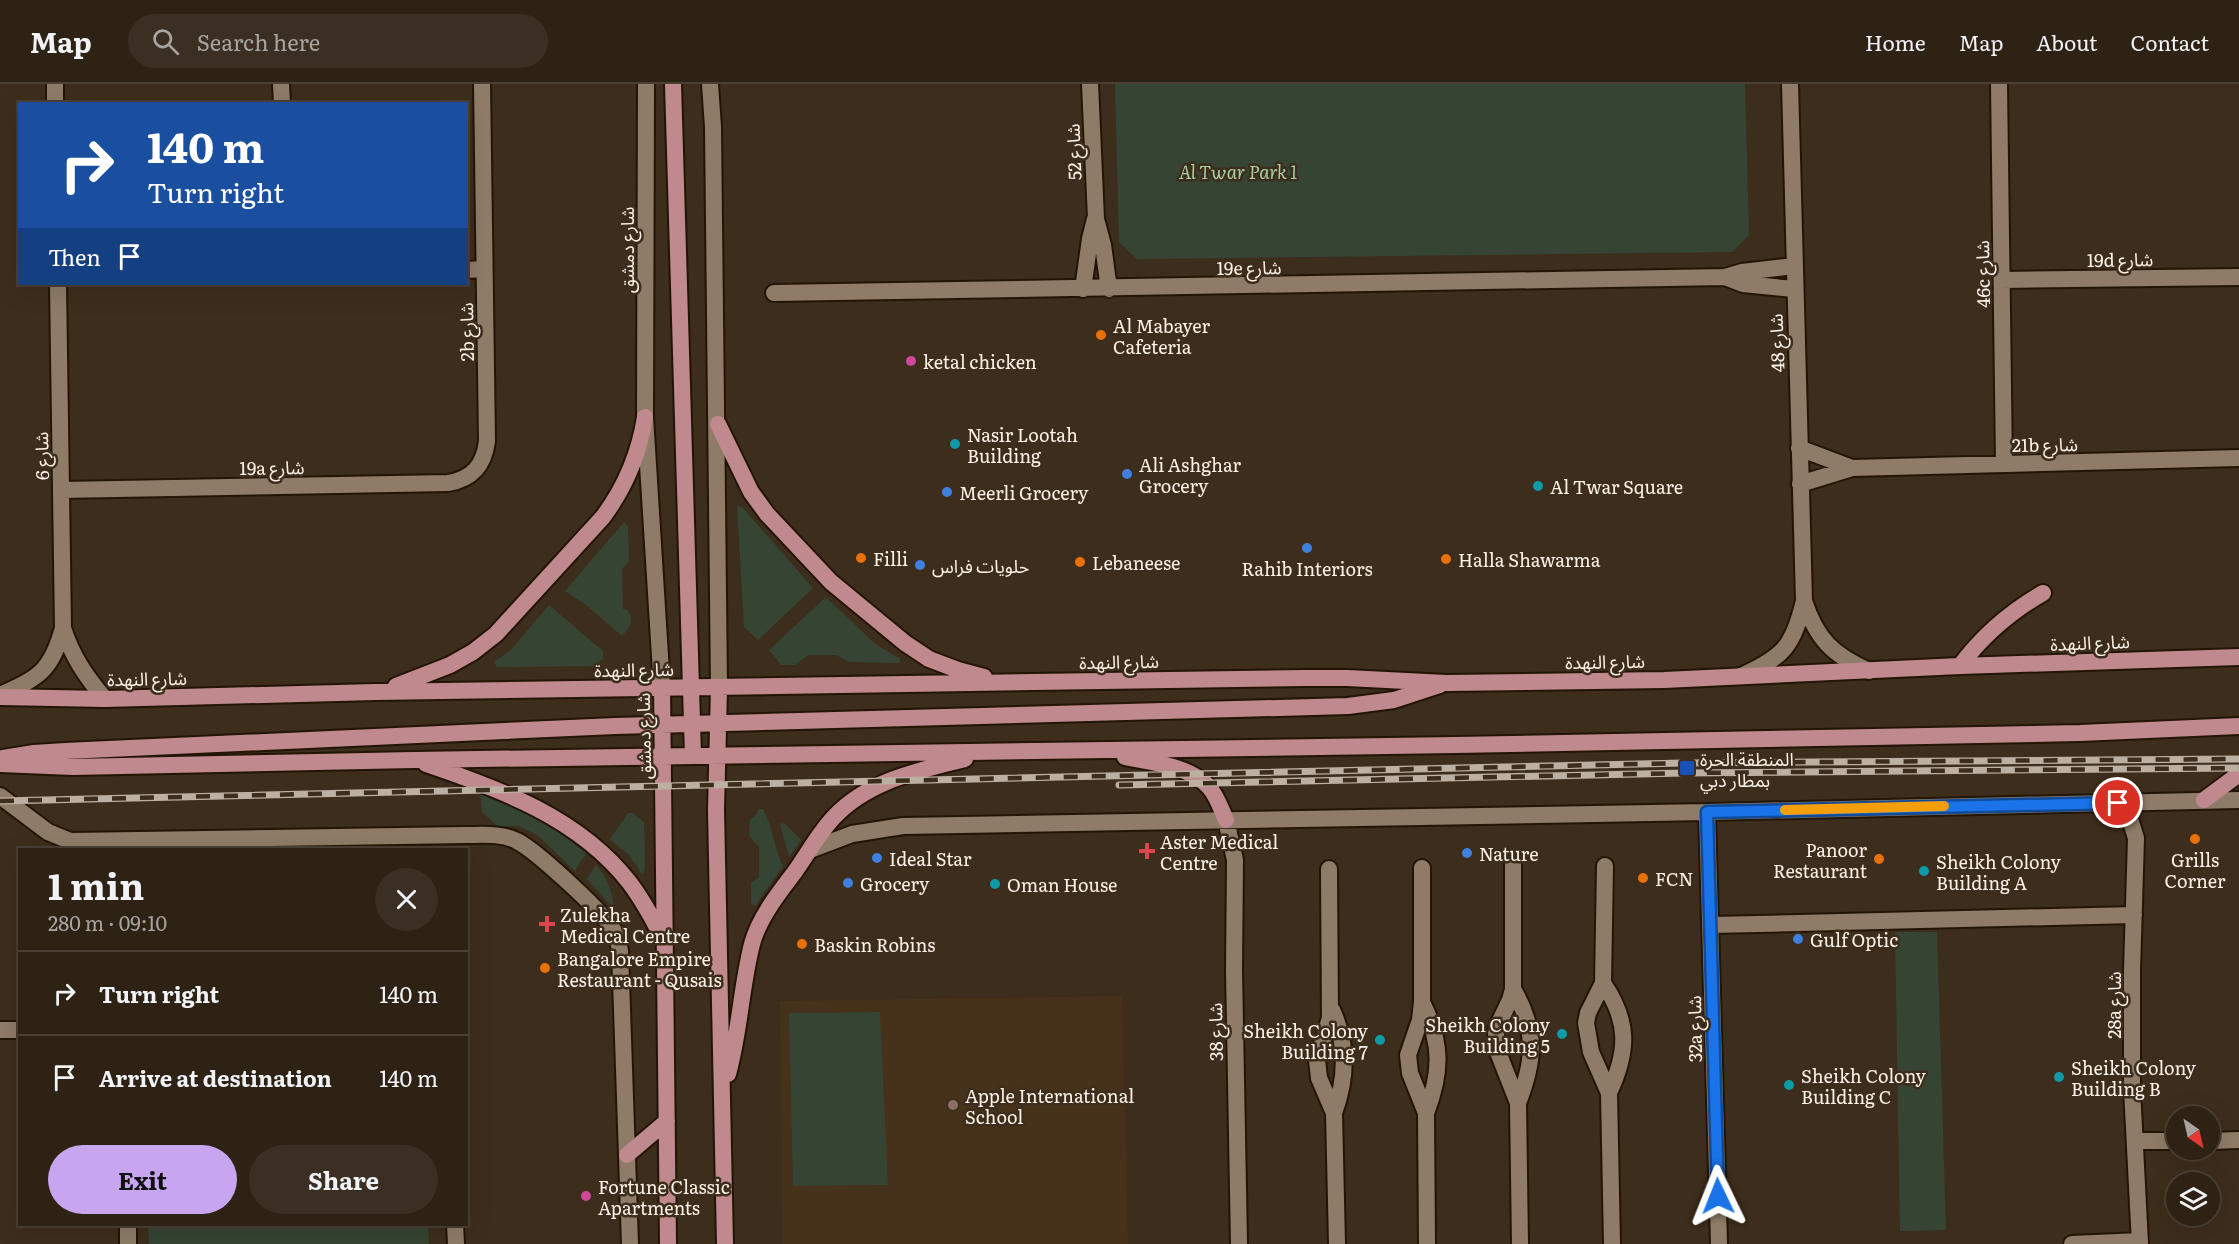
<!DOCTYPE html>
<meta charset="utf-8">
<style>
:root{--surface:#2e2215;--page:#3a2f22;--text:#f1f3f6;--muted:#a7a4a0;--line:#493f34;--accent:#c8a5ef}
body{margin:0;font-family:Literata,"Noto Sans Arabic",serif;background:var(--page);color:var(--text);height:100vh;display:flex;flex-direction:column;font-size:22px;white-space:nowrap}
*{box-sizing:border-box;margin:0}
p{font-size:20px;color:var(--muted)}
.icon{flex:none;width:33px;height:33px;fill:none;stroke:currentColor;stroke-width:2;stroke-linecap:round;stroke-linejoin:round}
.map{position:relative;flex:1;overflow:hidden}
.sheet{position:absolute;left:18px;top:764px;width:450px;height:378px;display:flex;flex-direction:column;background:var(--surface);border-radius:0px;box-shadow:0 6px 24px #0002,0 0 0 2px var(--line)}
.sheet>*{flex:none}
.hud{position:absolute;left:18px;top:18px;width:450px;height:183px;border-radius:0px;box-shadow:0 6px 24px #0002,0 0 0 2px var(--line);background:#1a4fa0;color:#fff;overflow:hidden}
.needle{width:39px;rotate:146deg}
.tools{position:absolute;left:2166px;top:1022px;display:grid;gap:12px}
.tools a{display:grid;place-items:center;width:54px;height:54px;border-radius:50%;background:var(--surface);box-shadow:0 6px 24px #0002,0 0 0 2px var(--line);font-size:30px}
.pin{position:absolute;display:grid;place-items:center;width:51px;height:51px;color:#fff;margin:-26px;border:3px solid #fff;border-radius:50%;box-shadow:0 2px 6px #0007}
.me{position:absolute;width:66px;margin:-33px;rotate:358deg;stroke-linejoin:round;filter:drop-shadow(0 0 4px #0008)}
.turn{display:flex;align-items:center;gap:21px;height:126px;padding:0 30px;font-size:27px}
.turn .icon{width:78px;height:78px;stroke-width:2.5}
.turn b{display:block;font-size:42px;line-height:51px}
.then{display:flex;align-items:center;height:57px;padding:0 30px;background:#0003;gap:12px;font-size:22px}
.round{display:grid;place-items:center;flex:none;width:63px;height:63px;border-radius:32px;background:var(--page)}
.head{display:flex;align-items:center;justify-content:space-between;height:102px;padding:0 30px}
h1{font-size:36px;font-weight:700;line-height:45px}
.action{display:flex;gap:12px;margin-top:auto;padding:12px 30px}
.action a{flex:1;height:69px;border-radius:36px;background:var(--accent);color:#111;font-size:24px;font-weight:700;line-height:69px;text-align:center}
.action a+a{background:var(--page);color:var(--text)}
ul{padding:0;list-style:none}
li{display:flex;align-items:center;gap:18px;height:84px;padding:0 30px;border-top:2px solid var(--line)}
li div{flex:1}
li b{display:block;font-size:22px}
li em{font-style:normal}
header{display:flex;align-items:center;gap:36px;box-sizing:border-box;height:84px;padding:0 30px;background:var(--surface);border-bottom:2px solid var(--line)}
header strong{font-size:28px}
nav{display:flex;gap:33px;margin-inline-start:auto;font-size:21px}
.search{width:420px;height:54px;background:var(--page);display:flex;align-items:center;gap:15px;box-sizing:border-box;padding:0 21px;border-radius:33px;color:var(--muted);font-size:22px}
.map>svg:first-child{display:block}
.built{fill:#46321b}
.green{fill:#364434}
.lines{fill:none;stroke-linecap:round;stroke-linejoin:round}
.minor-casing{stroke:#231505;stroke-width:20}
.secondary-casing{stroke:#231505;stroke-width:20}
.primary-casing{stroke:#231505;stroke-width:20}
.minor{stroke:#8e7c68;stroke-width:16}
.secondary{stroke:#8e7c68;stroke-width:16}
.primary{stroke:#c0898e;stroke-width:16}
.rail-casing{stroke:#bcb0a3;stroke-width:7}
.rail{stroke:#3d2d1c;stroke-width:4.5;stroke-dasharray:14;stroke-linecap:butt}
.route-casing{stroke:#114b97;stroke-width:15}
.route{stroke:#1a73e8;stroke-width:10}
.slow{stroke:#f59e0b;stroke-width:10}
.food-dot{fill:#e8710a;stroke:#3d2d1c;stroke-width:2}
.hotel-dot{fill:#d1479c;stroke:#3d2d1c;stroke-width:2}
.culture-dot{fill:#0f9aa8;stroke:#3d2d1c;stroke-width:2}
.shop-dot{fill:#3f7fe0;stroke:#3d2d1c;stroke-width:2}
.transit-dot{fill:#1a4fb4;stroke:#3d2d1c;stroke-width:2}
.health-dot{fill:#e0444e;stroke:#3d2d1c;stroke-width:2}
.education-dot{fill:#8d6e63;stroke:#3d2d1c;stroke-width:2}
.labels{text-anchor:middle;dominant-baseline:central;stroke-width:5;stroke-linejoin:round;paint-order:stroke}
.street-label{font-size:18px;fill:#fcf2e7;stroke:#3d2d1c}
.park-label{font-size:18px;font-style:italic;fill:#a8d0a0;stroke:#3d2d1c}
.poi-label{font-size:18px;fill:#fcf2e7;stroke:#3d2d1c;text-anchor:start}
</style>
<header>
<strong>Map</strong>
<div class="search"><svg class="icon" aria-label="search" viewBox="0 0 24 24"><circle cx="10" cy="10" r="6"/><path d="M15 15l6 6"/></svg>Search here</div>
<nav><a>Home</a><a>Map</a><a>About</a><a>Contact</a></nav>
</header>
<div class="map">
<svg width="2239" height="1160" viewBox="0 0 2239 1160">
<rect width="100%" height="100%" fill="#3d2d1c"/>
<!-- built -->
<path class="built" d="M1122 912 1128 1160H783L780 917Z"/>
<!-- green -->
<path class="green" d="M1115 0H1745L1749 151 1732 168 1137 175 1119 158Z
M737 422 742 423 813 504 758 556 744 543Z
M624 438 628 442 629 477 622 485 623 525 628 526C634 536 630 544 622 552L586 521 565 507Z
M826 513 874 559 900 575 899 579 849 578 836 571H808L795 581H781L769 566Z
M549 521 603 567V575L593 582 497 583 494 578 511 566Z
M480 704C521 723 550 740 586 769L575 787 537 751 518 742H497L482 728Z
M759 725H763C773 743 774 764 783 782L755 822 751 820V799L759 793V763L749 752 750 736 756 731Z
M628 729H633L644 738 645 782 644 788 642 790 629 771 610 755Z
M784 739 801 756 789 773 780 740Z
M596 781C607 793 613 808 614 825L587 795Z
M1895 848H1937L1946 1146 1900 1147Z
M880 928 888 1101 793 1102 789 929Z
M148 1140H428L429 1160H149Z"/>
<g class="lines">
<!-- minor casing -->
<g class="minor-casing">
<path id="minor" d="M55 0V20
M281 0 282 20
M1090 0 1096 135 1103 161 1109 205
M1999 0 2004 380
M466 186 484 185
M1725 193 1743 200 1794 205
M2002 196 2239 193
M1083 205 1090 155 1095 135
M774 209 1725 193 1742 188 1794 182
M1799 364 1852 384 2239 374
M1800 400 1852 384
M61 406 448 399C472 395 484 382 487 357L482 0
M1804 517C1817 556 1833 571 1869 587
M63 544C72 572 86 593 105 615
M1741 592C1784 573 1793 562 1804 517L1790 0
M0 611C40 593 51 587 63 544L58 200
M0 712 48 748 70 757 466 751C483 751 502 749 517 757 535 766 607 831 615 849 618 854 619 861 620 867L630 1160
M2118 719 2130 735 2136 754 2132 886V1005L2140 1160
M1707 728 1719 1160
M1226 736 1235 776 1234 886 1239 1160
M810 766 852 750 903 742 1707 728 2239 716
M1513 780V905L1510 916 1498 941 1496 950 1498 968 1518 1019 1520 1160
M1605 782 1603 899 1588 929 1586 939 1591 968 1609 1009 1612 1160
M1422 784V918L1420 936 1408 971 1410 989 1426 1029 1427 1160
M1329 785 1330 934 1317 976 1319 994 1334 1029 1337 1160
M1712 841 2134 831
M1603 899C1630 938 1628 968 1609 1009
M1513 905C1537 946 1535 976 1518 1019
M1422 918C1442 958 1442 988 1426 1029
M1332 926C1348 960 1347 994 1334 1029
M0 946H20
M2135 1057H2176
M2210 1057 2239 1056
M128 1140V1160
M455 1140 456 1160
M2072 1160 2140 1157"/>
</g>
<!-- secondary casing -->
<g class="secondary-casing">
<path id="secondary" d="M646 0 645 333 662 604
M710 0 713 43 719 604"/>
</g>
<!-- primary casing -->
<g class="primary-casing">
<path id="primary" d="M673 0 693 672
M718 340 751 408 767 430 831 498 905 559 929 575 958 586 984 593
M1960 582C1983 551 2010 528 2043 509
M396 602 450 581 473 568 496 550 603 433C626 402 639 371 645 333
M662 604 668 1160
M719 604 716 726 725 1160
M0 613 105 615 375 608 1305 594H1347L1446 599 1664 596 1960 582 2239 573
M1125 673C1153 679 1188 681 1209 703 1217 712 1221 725 1226 736
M3 674 34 669 65 667 615 642 1348 622 1394 616 1440 601
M0 680 73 683 414 676 1455 661 2080 649 2239 642
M426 680C500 705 579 734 629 798 643 816 654 837 664 857
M2204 716 2239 690
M728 990C740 947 741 903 752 860 759 834 778 810 794 789 807 771 818 750 834 733 869 696 918 687 965 675
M627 1071 667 1037"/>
</g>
<!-- minor -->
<use href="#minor" class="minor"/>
<!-- secondary -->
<use href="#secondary" class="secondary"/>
<!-- primary -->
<use href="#primary" class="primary"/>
<!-- rail casing -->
<g class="rail-casing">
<path id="rail" d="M1119 701 1685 689 2239 684
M0 717 1684 679 2239 675"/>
</g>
<!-- rail -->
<use href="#rail" class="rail"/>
</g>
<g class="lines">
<!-- route casing -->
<g class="route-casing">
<path id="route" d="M1718 1112 1707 728 2118 719"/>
</g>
<!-- route -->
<use href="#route" class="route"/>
<!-- slow -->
<path class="slow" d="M1785 726 1944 722"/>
</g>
<!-- markers -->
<g class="food-dot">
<circle cx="1101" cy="251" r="6"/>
<circle cx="861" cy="474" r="6"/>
<circle cx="1446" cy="475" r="6"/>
<circle cx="1080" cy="478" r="6"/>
<circle cx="2195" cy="755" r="6"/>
<circle cx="1879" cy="775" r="6"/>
<circle cx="1643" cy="794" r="6"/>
<circle cx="802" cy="860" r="6"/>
<circle cx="545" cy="884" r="6"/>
</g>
<g class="hotel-dot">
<circle cx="911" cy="277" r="6"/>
<circle cx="586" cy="1112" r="6"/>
</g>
<g class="culture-dot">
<circle cx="955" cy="360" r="6"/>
<circle cx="1538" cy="402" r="6"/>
<circle cx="1924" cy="787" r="6"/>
<circle cx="995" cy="800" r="6"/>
<circle cx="1562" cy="950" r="6"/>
<circle cx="1380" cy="956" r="6"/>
<circle cx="2059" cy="993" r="6"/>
<circle cx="1789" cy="1001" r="6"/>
</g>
<g class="shop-dot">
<circle cx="1127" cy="390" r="6"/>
<circle cx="947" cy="408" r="6"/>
<circle cx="1307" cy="464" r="6"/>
<circle cx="920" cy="481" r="6"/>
<circle cx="1467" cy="769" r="6"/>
<circle cx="877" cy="774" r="6"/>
<circle cx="848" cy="799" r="6"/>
<circle cx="1798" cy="855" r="6"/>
</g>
<rect class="transit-dot" x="1679" y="676" width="16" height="16" rx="3"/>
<g class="health-dot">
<path d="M1144 758h6v6h6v6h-6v6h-6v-6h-6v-6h6z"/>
<path d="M544 831h6v6h6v6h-6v6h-6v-6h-6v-6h6z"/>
</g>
<circle class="education-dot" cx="953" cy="1021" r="6"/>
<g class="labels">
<!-- street labels -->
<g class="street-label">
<text transform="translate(1073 68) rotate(-92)">شارع 52</text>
<text transform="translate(626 166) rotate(-90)">شارع دمشق</text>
<text transform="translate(2120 175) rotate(-1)">19d شارع</text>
<text transform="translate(1249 183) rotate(-1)">19e شارع</text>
<text transform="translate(1982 190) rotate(-91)">46c شارع</text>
<text transform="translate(466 248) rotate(-91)">2b شارع</text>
<text transform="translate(1776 259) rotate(-92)">شارع 48</text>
<text transform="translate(2045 360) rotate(-1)">21b شارع</text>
<text transform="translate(41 372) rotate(-91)">شارع 6</text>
<text transform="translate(272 383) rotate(-1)">19a شارع</text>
<text transform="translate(2090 558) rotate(-2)">شارع النهدة</text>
<text transform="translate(1119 577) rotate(-1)">شارع النهدة</text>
<text transform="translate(1605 577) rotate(-1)">شارع النهدة</text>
<text transform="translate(634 585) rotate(-1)">شارع النهدة</text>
<text transform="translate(147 594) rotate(-1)">شارع النهدة</text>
<text transform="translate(643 652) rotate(-91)">شارع دمشق</text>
<text transform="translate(2113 921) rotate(-90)">28a شارع</text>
<text transform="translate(1694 945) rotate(-91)">32a شارع</text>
<text transform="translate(1215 948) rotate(-91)">شارع 38</text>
</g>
<!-- park labels -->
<g class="park-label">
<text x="1238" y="87">Al Twar Park 1</text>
</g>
<!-- poi labels -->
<g class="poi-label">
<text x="1113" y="241">Al Mabayer<tspan x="1113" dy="21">Cafeteria</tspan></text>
<text x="923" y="277">ketal chicken</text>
<text x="967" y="350">Nasir Lootah<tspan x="967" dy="21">Building</tspan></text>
<text x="1139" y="380">Ali Ashghar<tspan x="1139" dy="21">Grocery</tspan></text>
<text x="1550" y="402">Al Twar Square</text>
<text x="959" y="408">Meerli Grocery</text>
<text x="873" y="474">Filli</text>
<text x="1458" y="475">Halla Shawarma</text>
<text x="1092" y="478">Lebaneese</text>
<text x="932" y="481">حلويات فراس</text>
<text x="1307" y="484" text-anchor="middle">Rahib Interiors</text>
<text x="1700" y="674">المنطقة الحرة<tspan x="1700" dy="21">بمطار دبي</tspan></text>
<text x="1160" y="757">Aster Medical<tspan x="1160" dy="21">Centre</tspan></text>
<text x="1867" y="765" text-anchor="end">Panoor<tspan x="1867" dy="21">Restaurant</tspan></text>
<text x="1479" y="769">Nature</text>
<text x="889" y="774">Ideal Star</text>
<text x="2195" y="775" text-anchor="middle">Grills<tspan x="2195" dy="21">Corner</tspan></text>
<text x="1936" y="777">Sheikh Colony<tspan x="1936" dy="21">Building A</tspan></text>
<text x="1655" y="794">FCN</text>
<text x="860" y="799">Grocery</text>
<text x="1007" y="800">Oman House</text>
<text x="560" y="830">Zulekha<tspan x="560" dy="21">Medical Centre</tspan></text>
<text x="1810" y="855">Gulf Optic</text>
<text x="814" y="860">Baskin Robins</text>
<text x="557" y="874">Bangalore Empire<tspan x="557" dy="21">Restaurant - Qusais</tspan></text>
<text x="1550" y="940" text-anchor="end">Sheikh Colony<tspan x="1550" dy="21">Building 5</tspan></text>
<text x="1368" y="946" text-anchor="end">Sheikh Colony<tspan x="1368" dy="21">Building 7</tspan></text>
<text x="2071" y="983">Sheikh Colony<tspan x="2071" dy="21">Building B</tspan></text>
<text x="1801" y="991">Sheikh Colony<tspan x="1801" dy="21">Building C</tspan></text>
<text x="965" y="1011">Apple International<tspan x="965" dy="21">School</tspan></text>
<text x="598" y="1102">Fortune Classic<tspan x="598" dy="21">Apartments</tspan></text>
</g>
</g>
</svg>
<div class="tools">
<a><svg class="needle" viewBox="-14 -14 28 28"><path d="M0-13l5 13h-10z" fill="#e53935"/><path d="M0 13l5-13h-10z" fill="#a7a4a0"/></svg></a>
<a><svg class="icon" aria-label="layers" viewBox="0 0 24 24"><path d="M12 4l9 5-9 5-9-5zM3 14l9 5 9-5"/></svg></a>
</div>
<div class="pin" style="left:2118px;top:719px;background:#d93025"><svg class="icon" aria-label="arrive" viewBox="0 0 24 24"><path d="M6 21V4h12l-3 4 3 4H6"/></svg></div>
<svg class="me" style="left:1718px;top:1112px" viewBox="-20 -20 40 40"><path d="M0-17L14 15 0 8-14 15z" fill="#1a73e8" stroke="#fff" stroke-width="4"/></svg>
<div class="hud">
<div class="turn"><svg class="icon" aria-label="right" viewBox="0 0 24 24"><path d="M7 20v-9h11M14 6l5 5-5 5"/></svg><div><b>140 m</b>Turn right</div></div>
<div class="then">Then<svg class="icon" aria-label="arrive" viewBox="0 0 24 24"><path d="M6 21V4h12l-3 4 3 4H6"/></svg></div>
</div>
<section class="sheet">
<div class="head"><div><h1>1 min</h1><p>280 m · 09:10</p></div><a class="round"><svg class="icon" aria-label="close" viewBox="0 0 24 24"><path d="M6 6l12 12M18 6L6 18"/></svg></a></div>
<ul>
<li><svg class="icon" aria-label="right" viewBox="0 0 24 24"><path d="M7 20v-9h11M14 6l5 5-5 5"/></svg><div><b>Turn right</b></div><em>140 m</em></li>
<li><svg class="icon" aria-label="arrive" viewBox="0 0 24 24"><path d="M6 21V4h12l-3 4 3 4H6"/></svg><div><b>Arrive at destination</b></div><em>140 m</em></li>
</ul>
<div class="action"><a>Exit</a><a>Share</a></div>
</section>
</div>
